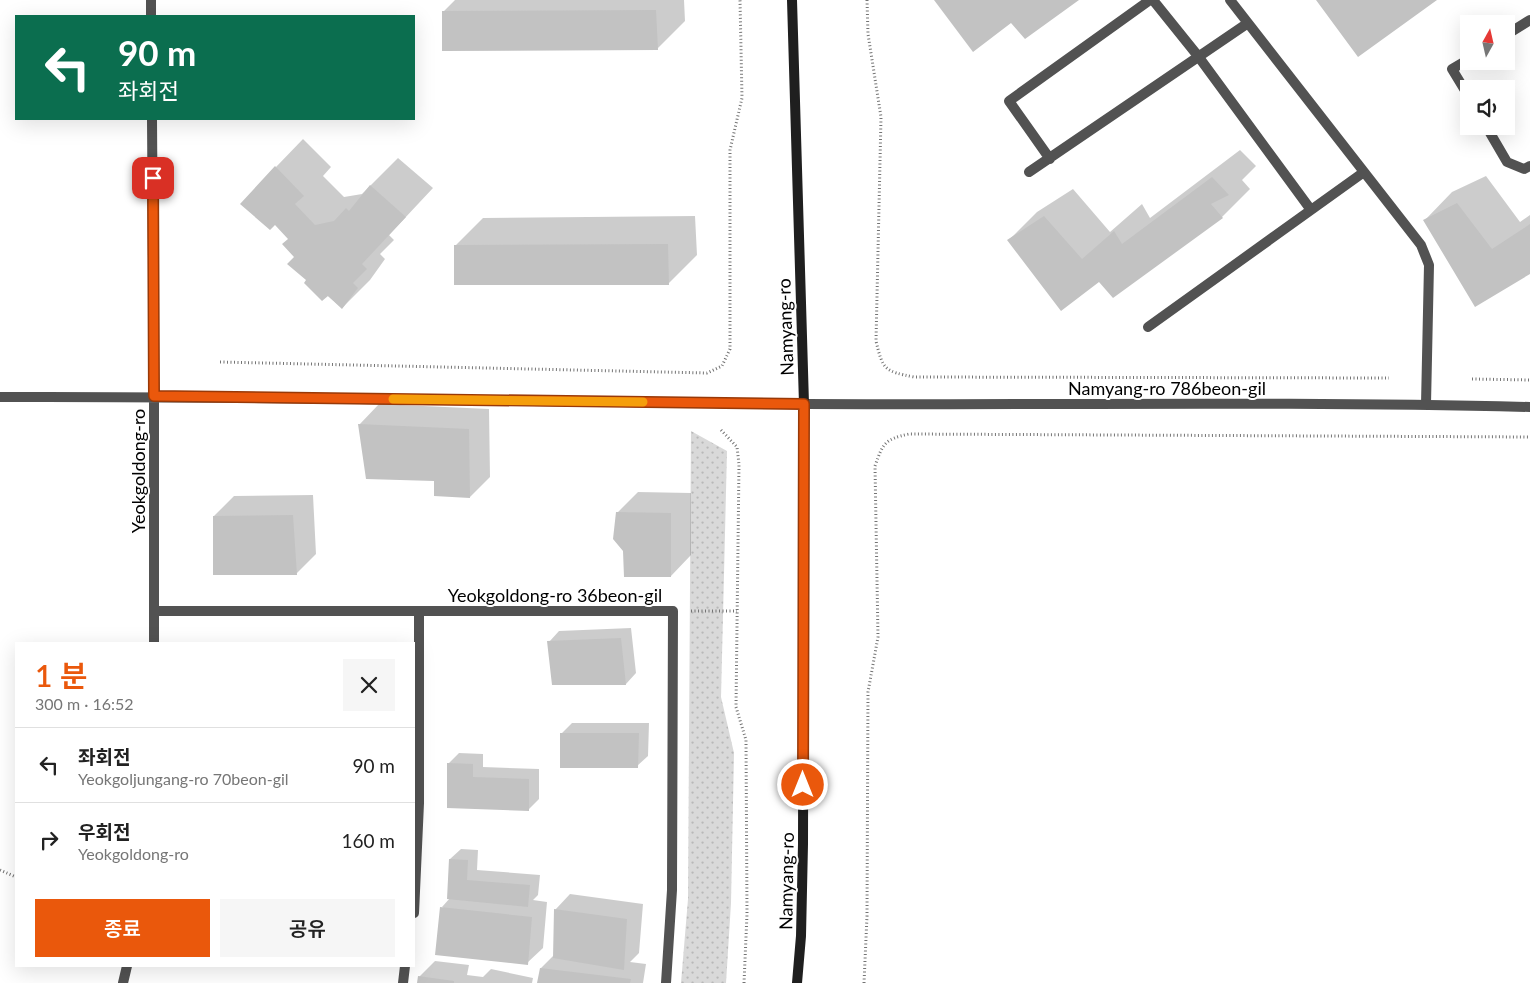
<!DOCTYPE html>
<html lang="ko">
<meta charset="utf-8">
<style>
:root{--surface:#fff;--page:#f6f6f6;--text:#222;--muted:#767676;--line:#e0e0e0;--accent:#ea580c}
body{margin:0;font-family:Lato,"Noto Sans KR",sans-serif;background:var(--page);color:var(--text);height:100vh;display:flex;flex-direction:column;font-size:19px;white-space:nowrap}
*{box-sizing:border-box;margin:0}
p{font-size:16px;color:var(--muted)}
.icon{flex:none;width:28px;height:28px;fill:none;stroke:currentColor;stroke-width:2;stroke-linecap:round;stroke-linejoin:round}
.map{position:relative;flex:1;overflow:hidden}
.sheet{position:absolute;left:15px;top:642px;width:400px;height:325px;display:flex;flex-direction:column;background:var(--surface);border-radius:0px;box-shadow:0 5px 20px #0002}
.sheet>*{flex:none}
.banner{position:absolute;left:15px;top:15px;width:400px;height:105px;border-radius:0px;box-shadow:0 5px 20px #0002;background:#0b6e4f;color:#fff;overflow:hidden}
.needle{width:32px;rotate:8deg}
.fabs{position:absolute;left:1460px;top:15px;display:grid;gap:10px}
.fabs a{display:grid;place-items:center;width:55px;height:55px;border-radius:0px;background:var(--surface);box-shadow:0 5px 20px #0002;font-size:25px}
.pin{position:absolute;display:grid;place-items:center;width:42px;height:42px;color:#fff;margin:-21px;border-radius:10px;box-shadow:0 2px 8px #0006}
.me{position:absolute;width:55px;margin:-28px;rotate:0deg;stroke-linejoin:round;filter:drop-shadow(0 0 4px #0008)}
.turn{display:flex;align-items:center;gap:18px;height:105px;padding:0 20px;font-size:22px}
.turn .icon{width:65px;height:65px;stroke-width:2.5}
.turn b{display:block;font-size:35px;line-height:42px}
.round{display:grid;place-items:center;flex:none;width:52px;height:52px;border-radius:0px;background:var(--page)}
.head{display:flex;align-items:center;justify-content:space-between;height:85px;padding:0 20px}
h1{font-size:30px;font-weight:600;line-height:38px;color:var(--accent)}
.primary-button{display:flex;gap:10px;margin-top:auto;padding:10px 20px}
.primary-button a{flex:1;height:58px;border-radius:0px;background:var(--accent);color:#fff;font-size:20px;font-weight:600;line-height:58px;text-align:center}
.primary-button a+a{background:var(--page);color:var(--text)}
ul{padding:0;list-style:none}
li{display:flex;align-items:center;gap:15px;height:75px;padding:0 20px;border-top:1px solid var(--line)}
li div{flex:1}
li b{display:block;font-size:19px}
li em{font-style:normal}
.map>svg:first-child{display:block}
.park{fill:url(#park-dots)}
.shadow{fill:#0003}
.building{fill:#c2c2c2}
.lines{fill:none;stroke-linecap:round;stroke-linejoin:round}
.path{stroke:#747474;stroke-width:3;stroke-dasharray:1 2.5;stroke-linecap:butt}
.lane{stroke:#525252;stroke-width:10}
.street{stroke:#525252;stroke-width:10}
.secondary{stroke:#1f1f1f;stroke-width:10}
.route-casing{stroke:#983908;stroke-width:12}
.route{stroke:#ea580c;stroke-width:9}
.slow{stroke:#f59e0b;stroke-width:9}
.labels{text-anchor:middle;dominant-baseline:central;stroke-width:4;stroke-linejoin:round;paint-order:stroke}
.street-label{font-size:18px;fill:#000;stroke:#fff}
</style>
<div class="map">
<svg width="1530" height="983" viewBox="0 0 1530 983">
<defs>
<pattern id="park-dots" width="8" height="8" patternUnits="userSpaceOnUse" patternTransform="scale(1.25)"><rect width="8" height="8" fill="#d9d9d9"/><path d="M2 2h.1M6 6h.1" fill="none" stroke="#b8b8b8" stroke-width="1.8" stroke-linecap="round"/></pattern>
</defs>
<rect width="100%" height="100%" fill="#fff"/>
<!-- park -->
<path class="park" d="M691 431 727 451 721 697 734 753 731 903 726 983H681L688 899Z"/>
<!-- shadow -->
<path class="shadow" d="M455 0H684L685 21 657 49 443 12Z
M303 139 331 167 323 176 344 197 362 194 398 158 433 188 389 235 394 240 380 254 385 259 370 280 342 308 308 279 295 257 289 238 276 167Z
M1240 150 1256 166 1242 180 1250 189 1222 217 1099 280 1009 240 1037 212 1073 189 1110 232 1142 204 1150 218Z
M1486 176 1520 222 1530 215V272L1425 220 1452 192Z
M695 216 697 255 669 283 455 246 483 218Z
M379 404 489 409 490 477 470 497 435 479 359 425Z
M638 492 691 493V555L671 576 624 550 617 513Z
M313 495 316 554 296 574 214 516 234 496Z
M631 628 636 673 626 684 549 642 559 631Z
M572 723H649L648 756 637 766 561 734Z
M459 753 483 754V767L539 769V799L528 810 448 764Z
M461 849 478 850 477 870 540 875 538 895 533 900 547 902 543 948 527 963 442 907 450 898V859Z
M570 894 643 904 639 953 630 962 646 964 643 983H539L541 968 554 955 555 910Z
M435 961 469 965 467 975 483 977 491 969 533 978 532 983H418L419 977Z"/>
<!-- building -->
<path class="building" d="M934 0H1079L1025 39 1011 23 973 52Z
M1316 0H1437L1358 57Z
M656 10 658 50 442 51V11Z
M275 166 304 196 295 204 315 225 334 221 346 208 349 211 370 185 406 217 362 264 367 269 353 283 358 288 342 309 328 296 322 301 304 283 306 280 287 264 294 257 282 244 288 239 275 225 270 230 240 204Z
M1212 177 1229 195 1211 204 1223 218 1113 298 1099 282 1061 311 1007 240 1044 216 1082 259 1114 231 1122 244Z
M1457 203 1492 249 1530 224V274L1475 307 1423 220Z
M668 244 669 285H454V245Z
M358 424 469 429 470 498 434 496V481L366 479Z
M616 512 671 513V577H624L623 551 613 539Z
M293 515 297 575H213V516Z
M621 638 626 685H552L547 641Z
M560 733H639L638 768H560Z
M447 763 473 764V777L529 779V811L447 808Z
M449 859 468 860 467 880 530 885 528 907 447 899Z
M440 907 532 917 528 965 435 955Z
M554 909 627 919 624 970 553 958Z
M540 968 631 979 630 983H537Z
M418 976 454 981V983H417Z"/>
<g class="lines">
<!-- path -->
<path class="path" d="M867 0 868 34 881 117 876 341C883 370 884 371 914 377L1389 378
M220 362 707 373 722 366 730 349V150L742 98 740 0
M1472 379 1530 380
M721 430 737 447 739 464 736 707 746 740 747 914 744 983
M691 611H737
M0 870 16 877
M864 983 867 916 868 692 878 637 875 466C883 443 885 439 909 434L1530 437"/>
<!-- lane -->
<path class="lane" d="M1153 0 1198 56 1311 210
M1230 0 1421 245 1429 265 1426 404
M1506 35 1530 20
M1469 59 1452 69 1469 97
M1486 126 1507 162 1524 169 1530 166
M1050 159 1009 101 1150 0
M1029 172 1248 23
M1148 327 1364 172"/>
<!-- street -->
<path class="street" d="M151 0V16
M152 119 154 396V644
M0 397C269 396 538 402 807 404 1048 405 1289 401 1530 407
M154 611H673L672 890 666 983
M414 913 419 803V612
M123 983 127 966
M403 983 405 966"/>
<!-- secondary -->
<path class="secondary" d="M792 0 804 404 803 844 801 936 797 983"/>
</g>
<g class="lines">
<!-- route casing -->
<g class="route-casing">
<path id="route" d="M153 178 154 396 804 404 803 785"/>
</g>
<!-- route -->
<use href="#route" class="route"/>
<!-- slow -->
<path class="slow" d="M393 399 643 402"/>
</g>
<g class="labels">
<!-- street labels -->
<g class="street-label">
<text transform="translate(785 327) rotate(-92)">Namyang-ro</text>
<text x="1167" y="388">Namyang-ro 786beon-gil</text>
<text transform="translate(138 471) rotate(-90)">Yeokgoldong-ro</text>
<text x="555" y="595">Yeokgoldong-ro 36beon-gil</text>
<text transform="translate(786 881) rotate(-89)">Namyang-ro</text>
</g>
</g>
</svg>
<div class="fabs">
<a><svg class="needle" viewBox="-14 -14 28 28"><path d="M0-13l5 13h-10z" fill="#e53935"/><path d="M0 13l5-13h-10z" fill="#767676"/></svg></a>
<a><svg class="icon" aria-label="sound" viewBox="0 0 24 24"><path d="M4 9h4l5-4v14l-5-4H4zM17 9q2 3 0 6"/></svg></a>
</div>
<div class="pin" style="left:153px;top:178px;background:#d93025"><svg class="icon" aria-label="arrive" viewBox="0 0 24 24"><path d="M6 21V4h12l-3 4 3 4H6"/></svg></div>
<svg class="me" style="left:803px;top:785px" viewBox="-20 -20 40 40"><circle r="17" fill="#ea580c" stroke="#fff" stroke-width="3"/><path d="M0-11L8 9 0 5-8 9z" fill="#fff"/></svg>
<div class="banner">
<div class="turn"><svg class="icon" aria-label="left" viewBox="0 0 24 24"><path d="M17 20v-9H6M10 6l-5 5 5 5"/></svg><div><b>90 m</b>좌회전</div></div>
</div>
<section class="sheet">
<div class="head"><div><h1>1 분</h1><p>300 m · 16:52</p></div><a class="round"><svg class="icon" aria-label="close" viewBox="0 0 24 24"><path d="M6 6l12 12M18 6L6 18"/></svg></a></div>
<ul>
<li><svg class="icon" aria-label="left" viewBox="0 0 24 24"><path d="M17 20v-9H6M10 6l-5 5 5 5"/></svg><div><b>좌회전</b><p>Yeokgoljungang-ro 70beon-gil</p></div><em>90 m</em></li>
<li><svg class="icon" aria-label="right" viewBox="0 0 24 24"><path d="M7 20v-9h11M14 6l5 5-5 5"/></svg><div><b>우회전</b><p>Yeokgoldong-ro</p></div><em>160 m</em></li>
</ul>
<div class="primary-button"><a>종료</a><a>공유</a></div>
</section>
</div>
